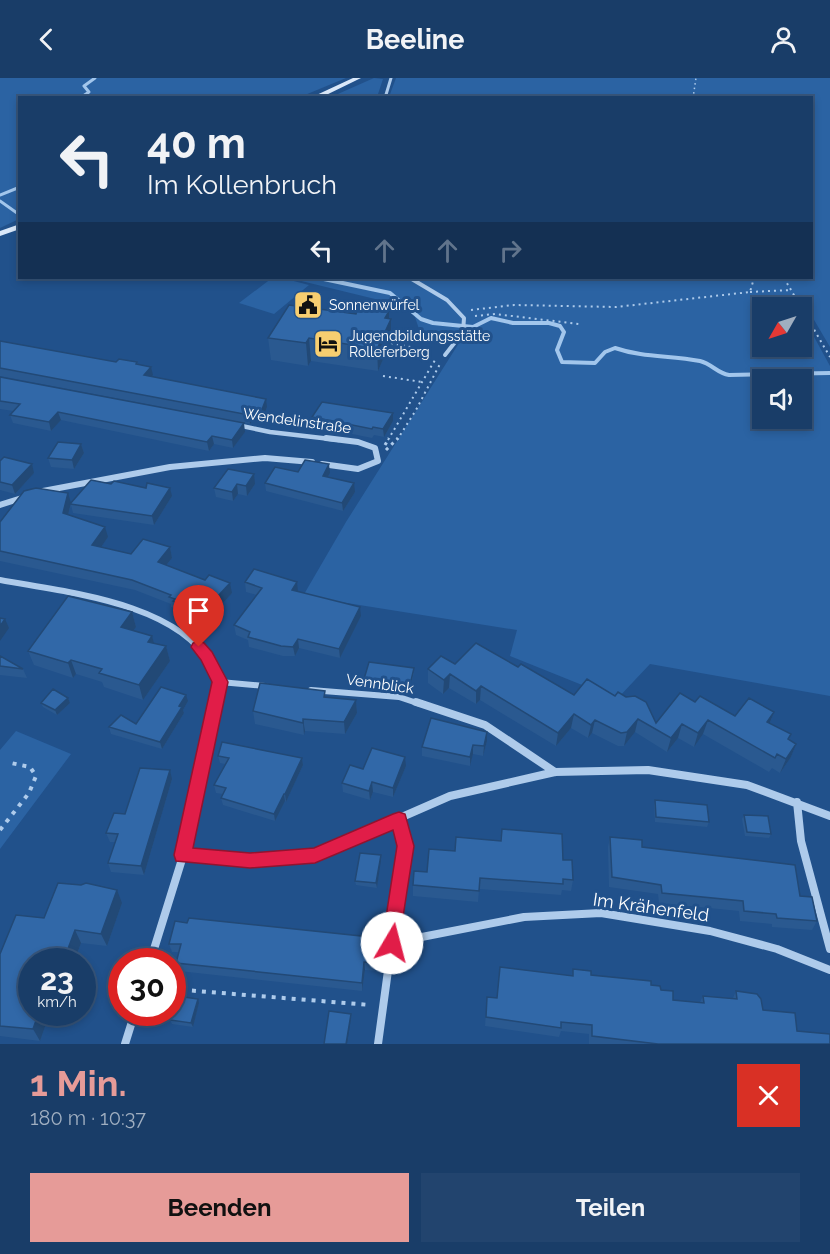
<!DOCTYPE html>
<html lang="de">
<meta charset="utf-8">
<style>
:root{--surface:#193d68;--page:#22446e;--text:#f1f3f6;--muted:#9faec0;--line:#37567c;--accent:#e69b98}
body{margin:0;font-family:Raleway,sans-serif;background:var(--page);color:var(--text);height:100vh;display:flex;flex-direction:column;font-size:22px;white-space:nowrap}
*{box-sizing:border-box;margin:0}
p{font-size:20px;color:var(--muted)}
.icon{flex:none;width:33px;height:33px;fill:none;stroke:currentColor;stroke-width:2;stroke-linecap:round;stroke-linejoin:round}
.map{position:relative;height:966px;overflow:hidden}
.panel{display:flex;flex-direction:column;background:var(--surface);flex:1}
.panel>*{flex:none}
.top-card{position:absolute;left:18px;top:18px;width:795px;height:183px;border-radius:0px;box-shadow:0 3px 9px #0003,0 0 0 2px var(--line);background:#193d68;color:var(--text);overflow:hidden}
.needle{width:39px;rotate:231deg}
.buttons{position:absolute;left:752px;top:219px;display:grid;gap:12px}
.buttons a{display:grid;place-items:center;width:60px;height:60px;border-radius:0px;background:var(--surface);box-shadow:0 3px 9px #0003,0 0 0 2px var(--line);font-size:30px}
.speed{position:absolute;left:18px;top:870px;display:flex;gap:12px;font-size:30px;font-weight:700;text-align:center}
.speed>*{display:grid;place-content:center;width:78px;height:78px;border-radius:50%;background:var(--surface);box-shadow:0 3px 9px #0003,0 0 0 2px var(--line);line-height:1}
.speed small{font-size:15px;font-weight:400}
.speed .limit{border:9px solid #d22;background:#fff;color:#111}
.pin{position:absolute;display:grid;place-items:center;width:51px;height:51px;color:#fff;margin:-62px -26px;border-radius:50% 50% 50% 0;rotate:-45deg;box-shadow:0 0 6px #0007}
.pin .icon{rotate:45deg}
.me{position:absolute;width:66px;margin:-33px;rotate:8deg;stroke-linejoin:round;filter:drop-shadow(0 0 4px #0008)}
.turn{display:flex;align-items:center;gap:21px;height:126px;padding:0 30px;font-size:27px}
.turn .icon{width:78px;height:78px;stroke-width:2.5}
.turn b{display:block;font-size:42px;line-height:51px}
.lanes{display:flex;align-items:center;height:57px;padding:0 30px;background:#0003;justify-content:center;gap:30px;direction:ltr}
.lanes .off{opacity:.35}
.round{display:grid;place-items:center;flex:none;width:63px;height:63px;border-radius:0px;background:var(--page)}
.headline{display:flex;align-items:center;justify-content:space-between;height:102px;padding:0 30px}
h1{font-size:36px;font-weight:700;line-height:45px;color:var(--accent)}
.primary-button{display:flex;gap:12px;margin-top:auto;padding:12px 30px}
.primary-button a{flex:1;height:69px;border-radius:0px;background:var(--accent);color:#111;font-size:24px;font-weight:700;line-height:69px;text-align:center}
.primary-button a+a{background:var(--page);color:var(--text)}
header{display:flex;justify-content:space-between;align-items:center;height:78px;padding:0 30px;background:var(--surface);font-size:27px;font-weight:700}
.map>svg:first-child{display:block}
.green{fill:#2b63a3;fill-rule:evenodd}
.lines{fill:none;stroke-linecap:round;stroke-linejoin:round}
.stream-far1{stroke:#a2c6ec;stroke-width:3}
.stream{stroke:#a2c6ec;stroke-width:4}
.path-far3{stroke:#aecbeb;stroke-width:1.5;stroke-dasharray:1.5 3;stroke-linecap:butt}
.path-far2{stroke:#aecbeb;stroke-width:2;stroke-dasharray:2 4;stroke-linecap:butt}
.path-far1{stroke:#aecbeb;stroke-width:3;stroke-dasharray:3 4.5;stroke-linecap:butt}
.path{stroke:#aecbeb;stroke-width:4;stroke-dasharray:4 6;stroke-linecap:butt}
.lane-far1{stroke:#aecbeb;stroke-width:3}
.lane{stroke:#aecbeb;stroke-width:4}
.street-far2{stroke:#aecbeb;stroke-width:4.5}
.street-far1{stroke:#aecbeb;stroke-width:6}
.street{stroke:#aecbeb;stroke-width:8}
.secondary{fill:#dae8f9;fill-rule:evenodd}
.wall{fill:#2a5990}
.shaded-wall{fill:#224976}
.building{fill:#3168a8;stroke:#224976;stroke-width:1.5}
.route{fill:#e11d48;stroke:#92132f;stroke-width:1.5}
.labels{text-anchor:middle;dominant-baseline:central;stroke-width:6;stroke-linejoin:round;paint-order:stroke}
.far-poi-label{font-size:14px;fill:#fff;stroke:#21518b;text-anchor:start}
.street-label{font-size:15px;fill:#fff;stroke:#21518b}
.near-street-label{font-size:18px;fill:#fff;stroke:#21518b}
</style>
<header><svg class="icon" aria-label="back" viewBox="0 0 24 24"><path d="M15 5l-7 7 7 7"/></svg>Beeline<svg class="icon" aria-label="person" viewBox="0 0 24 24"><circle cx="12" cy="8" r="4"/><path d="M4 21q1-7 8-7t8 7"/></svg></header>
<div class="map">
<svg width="830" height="966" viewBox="0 0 830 966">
<rect width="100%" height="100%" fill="#21518b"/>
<!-- green -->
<path class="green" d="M0 0H346L300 19 20 20 19 141 0 150Z
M374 0 383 1 377 19H331Z
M396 0H830V269L810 235H801L830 288V618L650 586 617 621 510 578 517 552 303 518 346 444 459 265 421 257 412 230 289 200H812V20L389 19ZM762 230H801V268H762ZM762 302H801V340H762Z
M272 200H282L309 207 274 236 239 225Z
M16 653 71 676 0 771V672Z"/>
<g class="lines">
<!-- stream-far1 -->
<path class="stream-far1" d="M80 20 89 14 84 8 95 0
M0 117 20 109
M0 123 17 135"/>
<!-- stream -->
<path class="stream" d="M319 200 390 215 421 241 433 245 473 249 491 240 513 245H549L560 248 564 254 557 272 562 284 595 285 605 274 615 270C644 280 671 277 700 283 712 286 717 295 729 297L830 295"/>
<!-- path-far3 -->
<path class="path-far3" d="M693 20 696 0"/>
<!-- path-far2 -->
<path class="path-far2" d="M784 200 830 279
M750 214 791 212
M319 230 322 231 320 235
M471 232 514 227 616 229 750 214 754 200
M475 238 495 236 579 246
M391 265 420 271
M383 298 422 304
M388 362 435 282
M397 362 416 332 441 284"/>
<!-- path-far1 -->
<path class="path-far1" d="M385 367 389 360
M386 372 398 360"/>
<!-- path -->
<path class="path" d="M0 752 29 715 36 698 30 689 11 685
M172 911 370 927"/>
<!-- lane-far1 -->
<path class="lane-far1" d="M385 20 391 0"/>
<!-- lane -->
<path class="lane" d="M410 200 447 222 464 240 463 254 445 277"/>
<!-- street-far2 -->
<path class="street-far2" d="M237 347 270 354 339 362"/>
<!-- street-far1 -->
<path class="street-far1" d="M322 386 358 391 378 383 375 370 358 364 326 360
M43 413 170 389 265 380 312 384
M0 427 25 419
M0 502C64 514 177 524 211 587 214 591 218 598 220 603 221 609 217 619 215 626
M220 604 265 608
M311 612 399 619 420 626"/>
<!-- street -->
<path class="street" d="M416 624 485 647 555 694
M797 724 801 763 830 871
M183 778 250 783 315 777 450 718 555 694 648 692 747 707 830 738
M391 865 524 839 601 835 710 853 777 871 830 892
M150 884 183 778 216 624
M125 966 135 934
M378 966 405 768 399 742"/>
<!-- secondary -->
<path class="secondary" d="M353 0H361L320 20H310Z
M20 146V151L0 158V153Z"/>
</g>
<!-- wall -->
<path class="wall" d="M389 240 391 263 378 293 311 283 308 288 271 282 268 260Z
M0 263 116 284H137L138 287 153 297 151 299 267 329 262 342 254 341 250 346 0 298Z
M0 299 245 354 233 370 214 366 209 373 61 342 51 353 13 345 10 337 13 333 0 331Z
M312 339 393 343 384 359 374 357 372 360 313 348Z
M81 366 84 375 74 391 51 389 48 380Z
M0 383 34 395 15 416 0 412Z
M228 391 255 406 247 418 238 416 233 423 216 419 214 410Z
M298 394 330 395 328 399 355 414 343 433 266 413 265 405Z
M172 418 154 447 73 435 71 427 68 437 108 459 101 469 131 476 170 469 172 480 166 488 232 515 207 543 175 533V530L171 529V526L135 512 0 483V444L71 426Z
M245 504 298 513 361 538 340 580 299 570 295 578H283L249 569 248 562 236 557 234 547 257 517 246 514Z
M132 534 136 549 133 552 154 565 166 568 170 583 143 622 104 609 102 604 76 596 73 600 34 587 28 573Z
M0 578 23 591 27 600 0 597Z
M455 586 518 589 574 617 656 645 695 624 735 638 774 634 770 645 791 656 789 661 796 666 791 679 780 695 772 690 769 694 703 656 694 669 678 660 667 674 635 654 624 668H618L592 655 588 660 571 650 556 668 480 622 476 626 449 610 443 616 428 605V591Z
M414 595 410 611 365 605 364 601Z
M325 619 356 622 357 635 345 656 305 653 304 657 255 646 253 633Z
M68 620 70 625 57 637 43 629 41 625Z
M188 623 183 632 184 635 162 671 111 656 109 649 136 646Z
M487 663 483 678 473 676 470 688 422 678V669Z
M218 678 302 680 303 687 286 724 285 723 275 743 223 727 221 720 223 716 216 715 214 707 225 686 220 685Z
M406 688 393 719 373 714 370 722 343 714 342 705 363 691Z
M172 701 144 797 111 794 108 785 115 764H110L106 755Z
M655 722 709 744 707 749 655 744 654 727Z
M744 737 771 756 769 760 745 758 742 741Z
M502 751 563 782 573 802 571 813 562 812 561 817 479 811 478 824 413 818V807L427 794 455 773 500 763Z
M610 759 800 818 817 843 812 852 772 849V846L740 843 739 833 659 825 658 816 609 809 608 769Z
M381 777 377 810 356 807 355 803Z
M122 825 107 868 81 865 74 884H32V934H50L40 963 0 958V876L44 840Z
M169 866 380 868 377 893 365 892 362 913 179 893 176 885 179 874H172Z
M573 891 591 897 651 907 661 912 673 922 700 924 703 918 733 920 736 913 763 932 797 953 830 966H589V956L561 953 559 959 485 948 487 919 497 920 572 898Z
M199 925 193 949 172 946 170 942Z"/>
<!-- shaded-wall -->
<path class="shaded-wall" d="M389 233V244L391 241V263L378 293 377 271 385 240Z
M309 260 311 283 308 288 306 265Z
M151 289 153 297 146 305 144 297Z
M266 321 267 329 262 342 261 334Z
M253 332 254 341 250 346 249 337Z
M58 334 61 342 51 353 49 344Z
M393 335V343L384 359 383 351Z
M244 345 245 354 233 370 232 362Z
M212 358 214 366 209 373 207 364Z
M81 366 84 375 74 391 72 382Z
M32 386 34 395 15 416 12 407Z
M329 386 330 395 324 406 323 398Z
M254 396 255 406 247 418 246 408Z
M354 405 355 414 343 433 342 425Z
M237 406 238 416 233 423 232 414Z
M170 410 172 418 154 447 152 438Z
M68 415 71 425 66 445 63 435Z
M105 449 108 459 95 478 92 467Z
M170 469 172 480 160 495 158 484Z
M297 504 298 514 292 512Z
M230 505 232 515 207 543 205 532Z
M360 529 361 538 340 580 339 571Z
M132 534 136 549 125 563 121 549Z
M5 541 9 550 0 563V548Z
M152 558 156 573 148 564Z
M298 561 299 570 295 578 293 569Z
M166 568 170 583 143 622 139 607Z
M71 582 76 596 73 600 68 585Z
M450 596 449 610 443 616 444 602Z
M481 608 480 622 476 626V613Z
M186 617 188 623 183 632 184 635 162 671 160 664 179 628Z
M68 620 70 625 57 637 55 632Z
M356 622 357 635 345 656 344 644Z
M774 634 769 647 767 644Z
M574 636 571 650 556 668 558 655Z
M303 641 305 653 304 657 303 645Z
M638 641 635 654 624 668 627 654Z
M595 642 592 655 588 660 591 647Z
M708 642 703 656 694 669 698 655Z
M682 646 678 660 667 674 671 660Z
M487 654V663L483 678 484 668Z
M796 666 791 679 780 695 786 681Z
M473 667V676L470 688V679Z
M405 679 406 688 393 719V710Z
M302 680 303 687 286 724 285 716Z
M170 692 172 701 144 797 141 788Z
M372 704 373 714 370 722 369 713Z
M284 716 285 723 275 743 274 736Z
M381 777V782L377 810 376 805Z
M117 812 122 825 107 868 101 856Z
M75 852 81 865 74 884H63Z
M380 860V868L377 893 376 885Z
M364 884 365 892 362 913V905Z
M198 921 199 925 193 949 191 945Z
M39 934H50L40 963 33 951Z
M351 936V940L347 966H346Z"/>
<!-- building -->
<path class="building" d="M289 227 356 236 358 228 389 233 385 240 391 241 377 271 309 260 306 265 268 260Z
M0 263 116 284 119 281 137 284 136 286 151 289 144 297 266 321 261 334 253 332 249 337 0 290Z
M0 299 244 345 232 362 212 358 207 364 58 334 49 344 10 337 20 326 0 323Z
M322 324 393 335 383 351 373 349 372 351 312 339Z
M58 364 81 366 72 382 48 380Z
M4 379 32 386 12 407 0 404V383Z
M305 382 329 386 323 398 354 405 342 425 265 405 275 389 298 394Z
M228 391 254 396 246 408 237 406 232 414 214 410Z
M91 402 111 406 114 403 146 410 147 405 170 410 152 438 70 426Z
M36 410 68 415 63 435 105 449 92 467 131 476 143 461 170 469 158 484 205 502 209 497 230 505 205 532 173 523 175 521 169 519 171 517 132 502 0 473V444L24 413Z
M254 491 297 504 292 512 360 529 339 571 298 561 293 569 281 568 248 559 250 554 234 547 262 510 245 504Z
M68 518 132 534 121 549 152 558 148 564 166 568 139 607 99 595 102 591 71 582 68 585 28 573Z
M0 540 5 541 0 548Z
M476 565 518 589 521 586 574 617 587 601 615 618 618 614 626 619 635 618 646 624 656 645 680 615 695 624 700 618 735 638 749 620 774 634 767 644 791 656 788 661 796 666 786 681 777 676 775 680 708 642 698 655 682 646 671 660 638 641 627 654 621 655 595 642 591 647 574 636 558 655 481 608 476 613 450 596 444 602 428 591 441 578 455 586Z
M0 578 23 591 0 588Z
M369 584 414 590 410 607 364 601Z
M260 605 325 613 324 619 356 622 344 644 303 641V645L253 633Z
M161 609 186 617 179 628 182 629 160 664 109 649 121 637 136 646Z
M53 611 68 620 55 632 41 625Z
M431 640 487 654 484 668 473 667 470 679 422 669Z
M222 664 302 680 285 716H284L274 736 221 720 226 710 214 707 229 680 218 678Z
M372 670 405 679 393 710 372 704 369 713 342 705 350 687 363 691Z
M140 690 170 692 141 788 108 785 118 756 106 755 114 735 125 736Z
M655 722 707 727 709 744 656 739Z
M744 737 768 738 771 756 747 754Z
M502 751 562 756 563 782H572L573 802 563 801V806L480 800 479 813 413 807 414 793 427 794 429 771 455 773 456 759 501 763Z
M610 759 642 762V769L795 787 800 818 812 819 817 843 777 840 776 836 744 833 743 823 662 815 661 807 612 799Z
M360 775 381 777 376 805 355 803Z
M58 805 81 807 86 805 117 812 101 856 75 852 63 884H32V934H39L33 951 0 948V876L16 837 44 840Z
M189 840 380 860 376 885 364 884 362 905 176 885 181 866H169L175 843 187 845Z
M500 889 573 898V891L591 893V897L651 903V907L660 908 661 912 673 913V922L704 925 703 918 737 921 736 913 757 916 761 921 763 932 795 935 797 953 830 956V966H658L592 958V947L561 944V950L486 939 487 919 497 920Z
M177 918 198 921 191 945 170 942Z
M329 933 351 936 346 966H324Z"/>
<!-- route -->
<path class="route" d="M199 563 204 565 212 574 228 604 193 770 250 775 314 770 393 736 399 734 405 736 414 768 398 871 392 874 385 871 382 865 397 768 393 752 315 785 250 790 176 783 174 777 212 604 201 582 191 569 193 565Z"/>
<!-- icons -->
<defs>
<g id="civic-square" transform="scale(1.5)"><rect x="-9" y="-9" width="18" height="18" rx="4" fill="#f7ce70" stroke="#21518b"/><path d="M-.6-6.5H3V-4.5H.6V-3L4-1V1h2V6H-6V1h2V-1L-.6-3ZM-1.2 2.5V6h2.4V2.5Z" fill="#111"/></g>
<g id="hotel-square" transform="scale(1.5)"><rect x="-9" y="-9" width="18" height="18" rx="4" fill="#f7ce70" stroke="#21518b"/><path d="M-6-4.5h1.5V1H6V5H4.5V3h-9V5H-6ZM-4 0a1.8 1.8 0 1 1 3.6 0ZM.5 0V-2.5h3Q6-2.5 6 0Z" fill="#111"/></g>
</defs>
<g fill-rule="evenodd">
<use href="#civic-square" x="308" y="227"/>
<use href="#hotel-square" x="328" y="266"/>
</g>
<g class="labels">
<!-- far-poi labels -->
<g class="far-poi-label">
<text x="329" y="227">Sonnenwürfel</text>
<text x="349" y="258">Jugendbildungsstätte<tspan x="349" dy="16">Rolleferberg</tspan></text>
</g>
<!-- street labels -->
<g class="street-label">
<text transform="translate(297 343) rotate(8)">Wendelinstraße</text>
<text transform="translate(380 606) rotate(8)">Vennblick</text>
</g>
<!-- near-street labels -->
<g class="near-street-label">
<text transform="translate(651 829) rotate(8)">Im Krähenfeld</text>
</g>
</g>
</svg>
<div class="buttons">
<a><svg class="needle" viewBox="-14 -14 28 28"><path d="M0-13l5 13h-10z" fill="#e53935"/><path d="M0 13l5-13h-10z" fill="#9faec0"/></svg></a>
<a><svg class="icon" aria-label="sound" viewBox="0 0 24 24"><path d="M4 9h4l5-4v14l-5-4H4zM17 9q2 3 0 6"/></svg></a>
</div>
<div class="speed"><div>23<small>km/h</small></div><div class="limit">30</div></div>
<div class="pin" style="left:199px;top:569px;background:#d93025"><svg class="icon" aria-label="arrive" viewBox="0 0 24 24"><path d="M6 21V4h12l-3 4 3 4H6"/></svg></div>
<svg class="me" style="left:392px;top:865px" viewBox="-20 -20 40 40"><circle r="19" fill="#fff"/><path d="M0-13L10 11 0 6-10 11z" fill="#e11d48"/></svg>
<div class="top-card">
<div class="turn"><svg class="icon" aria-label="left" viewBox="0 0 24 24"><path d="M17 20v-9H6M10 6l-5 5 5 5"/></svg><div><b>40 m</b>Im Kollenbruch</div></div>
<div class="lanes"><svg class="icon" aria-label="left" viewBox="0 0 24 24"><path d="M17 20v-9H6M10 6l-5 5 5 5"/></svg><svg class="icon off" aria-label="ahead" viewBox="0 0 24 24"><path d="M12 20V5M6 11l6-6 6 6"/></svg><svg class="icon off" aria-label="ahead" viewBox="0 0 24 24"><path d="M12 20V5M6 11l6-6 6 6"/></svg><svg class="icon off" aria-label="right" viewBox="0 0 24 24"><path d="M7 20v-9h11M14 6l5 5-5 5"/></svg></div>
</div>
</div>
<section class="panel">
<div class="headline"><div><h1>1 Min.</h1><p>180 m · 10:37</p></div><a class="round" style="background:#d93025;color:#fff"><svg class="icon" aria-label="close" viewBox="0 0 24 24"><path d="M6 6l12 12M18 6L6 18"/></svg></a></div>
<div class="primary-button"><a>Beenden</a><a>Teilen</a></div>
</section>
